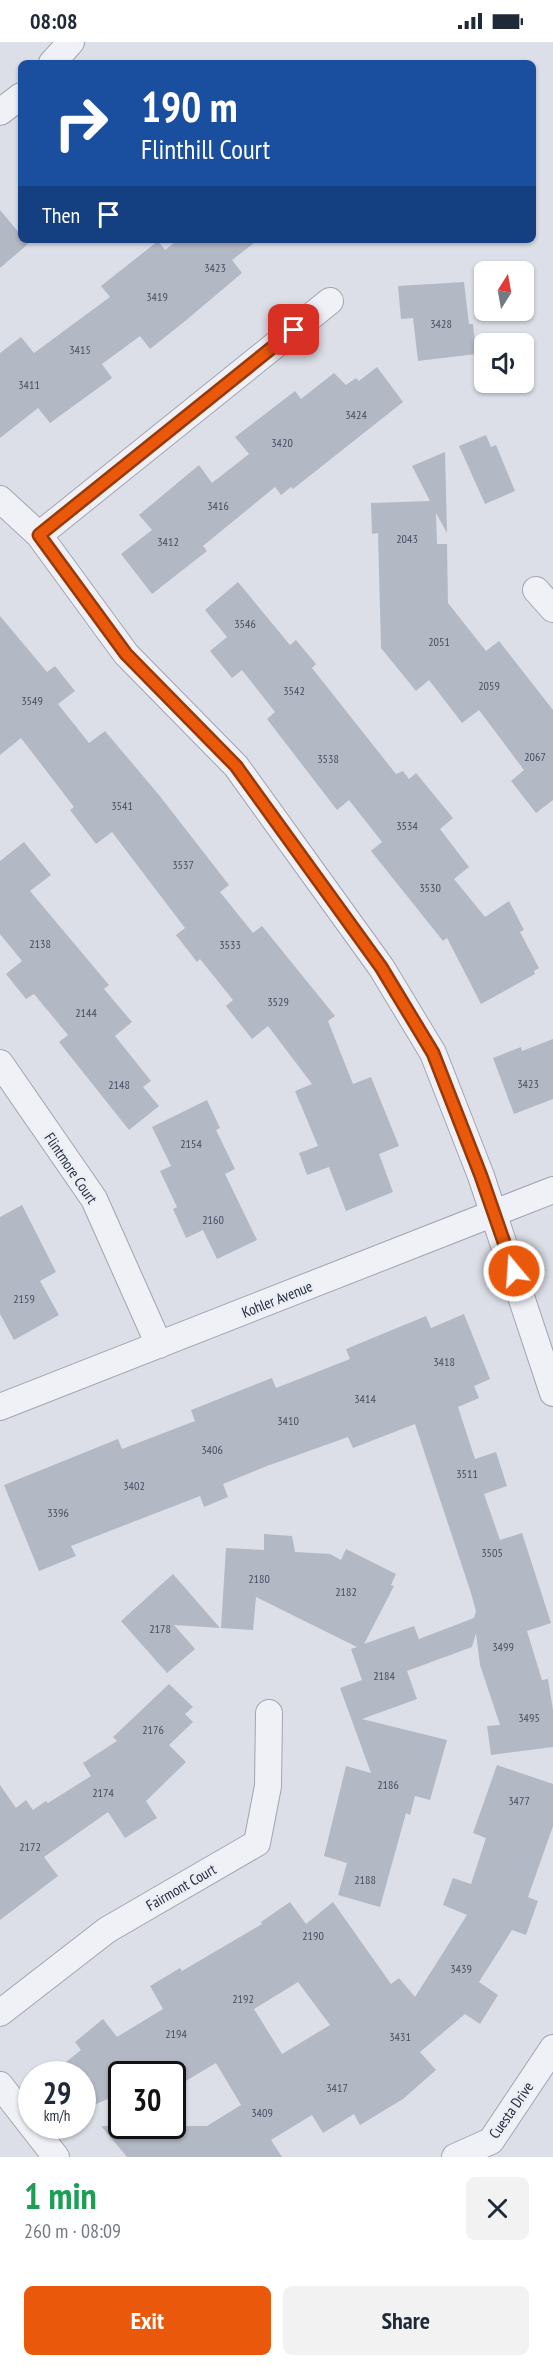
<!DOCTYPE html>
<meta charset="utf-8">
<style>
:root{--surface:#fff;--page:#f2f2f3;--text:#1f2937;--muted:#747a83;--accent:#ea580c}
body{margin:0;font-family:"PT Sans Narrow",sans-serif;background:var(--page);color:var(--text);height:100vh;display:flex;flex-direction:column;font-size:22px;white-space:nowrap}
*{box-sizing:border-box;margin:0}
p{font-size:20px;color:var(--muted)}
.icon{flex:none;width:33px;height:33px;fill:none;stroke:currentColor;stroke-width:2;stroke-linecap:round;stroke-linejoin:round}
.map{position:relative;height:2115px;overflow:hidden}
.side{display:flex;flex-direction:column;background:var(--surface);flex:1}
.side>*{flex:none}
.top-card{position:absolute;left:18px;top:18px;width:518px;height:183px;border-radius:9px;box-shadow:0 2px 4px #0004;background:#1a4fa0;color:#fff;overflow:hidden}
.needle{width:39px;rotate:11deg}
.fabs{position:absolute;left:474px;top:219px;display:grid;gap:12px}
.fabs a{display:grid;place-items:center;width:60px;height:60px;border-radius:9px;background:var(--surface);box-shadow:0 2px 4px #0004;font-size:30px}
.speed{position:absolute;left:18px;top:2019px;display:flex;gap:12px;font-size:30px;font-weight:700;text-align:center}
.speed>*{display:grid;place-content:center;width:78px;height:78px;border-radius:50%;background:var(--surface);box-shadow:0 2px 4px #0004;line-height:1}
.speed small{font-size:15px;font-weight:400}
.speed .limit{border:3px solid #111;border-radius:9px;background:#fff;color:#111}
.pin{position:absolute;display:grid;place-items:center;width:51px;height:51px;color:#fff;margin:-26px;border-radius:12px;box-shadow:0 3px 9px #0006}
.me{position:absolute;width:66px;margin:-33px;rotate:342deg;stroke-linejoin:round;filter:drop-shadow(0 0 4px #0008)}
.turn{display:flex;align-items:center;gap:21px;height:126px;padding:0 24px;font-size:27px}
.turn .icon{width:78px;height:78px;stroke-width:2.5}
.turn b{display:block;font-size:42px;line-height:51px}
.then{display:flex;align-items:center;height:57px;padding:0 24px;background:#0003;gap:12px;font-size:22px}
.round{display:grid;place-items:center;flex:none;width:63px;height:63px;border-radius:9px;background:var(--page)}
.head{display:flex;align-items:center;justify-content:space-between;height:102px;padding:0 24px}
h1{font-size:36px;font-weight:700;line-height:45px;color:#1e9e55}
.cta{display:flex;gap:12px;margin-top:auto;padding:12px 24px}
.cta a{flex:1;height:69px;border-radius:9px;background:var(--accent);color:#fff;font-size:24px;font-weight:700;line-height:69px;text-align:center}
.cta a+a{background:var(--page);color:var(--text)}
.status{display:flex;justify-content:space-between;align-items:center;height:42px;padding:0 30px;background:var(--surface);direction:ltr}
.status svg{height:16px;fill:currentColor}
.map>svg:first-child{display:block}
.building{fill:#b3b8c5;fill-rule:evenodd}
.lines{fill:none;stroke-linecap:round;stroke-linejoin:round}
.minor-casing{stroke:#a1a5b1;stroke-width:28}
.minor{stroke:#eff1f6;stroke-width:26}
.route-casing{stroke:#983908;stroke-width:15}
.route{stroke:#ea580c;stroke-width:10}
.labels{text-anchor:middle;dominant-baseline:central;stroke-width:5;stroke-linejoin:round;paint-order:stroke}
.number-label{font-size:12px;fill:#484e60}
.street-label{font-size:15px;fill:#252b3f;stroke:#eceef5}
</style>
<div class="status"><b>08:08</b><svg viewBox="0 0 49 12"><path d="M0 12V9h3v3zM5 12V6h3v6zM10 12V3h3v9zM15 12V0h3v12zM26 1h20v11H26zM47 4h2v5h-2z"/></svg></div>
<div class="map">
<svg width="553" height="2115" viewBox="0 0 553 2115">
<rect width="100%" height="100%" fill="#dcdfe7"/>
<!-- building -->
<path class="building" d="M0 168 21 193V198L28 202 0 226Z
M178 198H258L232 218 242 231 184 280 150 307 140 294 102 322 112 336 50 381 38 366 0 396V311L21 295 34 311 110 255 101 244 158 199 165 208Z
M464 240 469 282H473L476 312 418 319 413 276 401 277 398 244Z
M377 325 403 360 293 447 291 445 281 453 275 445 203 504 207 509 152 552 121 512 152 488 139 473 199 423 212 441 249 412 235 395 295 349 301 357 334 331 346 343 356 336 359 339Z
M486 393 491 405 496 403 515 449 485 462 459 404Z
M445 410 447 491 436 471 437 502H447L448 561 486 609 499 599 553 668V758L536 771 511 739 524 728 479 668 462 681 429 638 416 649 381 606 378 491 372 492 371 461 430 459 412 424Z
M238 540 290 603 296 598 316 622 312 626 396 732 403 729 409 737 416 731 453 776 440 787 469 825 454 837 485 875 509 859 524 888 520 890 539 926 534 929 535 932 481 962 447 896 443 899 371 809 382 800 349 758 337 768 267 677 275 670 242 628 232 636 210 609 227 595 205 568Z
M0 574 47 630 55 624 75 649 58 662 89 701 105 689 159 753 229 843 220 850 253 891 262 884 335 974 328 979 353 1042 371 1035 399 1104 379 1112 393 1150 346 1169 329 1125 307 1133 299 1111 318 1104 295 1049 312 1042 268 984 252 997 226 964 233 958 200 917 197 920 176 893 185 886 112 790 96 802 70 768 74 765 21 696 0 713Z
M24 800 51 833 30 849 109 943 104 947 132 980 115 994 151 1039 143 1045 159 1064 129 1088 59 1000 68 993 34 952 26 957 6 932 22 919 0 892V819Z
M553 997V1057L514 1072 493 1016 521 1005 522 1009Z
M207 1058 220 1086 216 1088 235 1127 225 1132 257 1198 217 1217 203 1188 186 1196 173 1167 177 1165 160 1129 171 1124 152 1085Z
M22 1163 56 1230 40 1239 59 1273 14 1298 0 1272V1175Z
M464 1272 490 1337 474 1344 479 1356 458 1365 475 1417 496 1410 507 1444 484 1452 500 1498 522 1491 551 1581 527 1589 542 1638 548 1637 553 1668V1705L491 1713 487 1684 500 1683 480 1623 476 1591 472 1605 407 1629 417 1657 362 1677 447 1698 430 1758 415 1754 410 1773 406 1771 380 1865 338 1853 347 1821 324 1814 346 1724 371 1731 340 1646 362 1638 351 1607 357 1605 256 1555 253 1588 221 1586 226 1506 264 1508V1492L292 1494 295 1510 330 1512 341 1518 346 1507 396 1532 391 1543 394 1544 364 1602 414 1584 419 1597 474 1576 476 1569 471 1551 415 1382 353 1406 348 1395 267 1424 223 1442 228 1455 204 1465 200 1454 71 1504 76 1514 39 1529 4 1443 118 1397 122 1407 195 1379 191 1368 272 1336 276 1346 350 1317 346 1307 426 1274 431 1286Z
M173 1532 220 1586 174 1583 195 1607 167 1631 121 1579Z
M169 1642 193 1665 185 1672 193 1680 169 1703 186 1720 146 1759 157 1776 125 1796 108 1770 44 1815 58 1834 0 1878V1743L16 1766 26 1758 33 1768 46 1759 48 1761 91 1734 83 1721 117 1699 113 1695Z
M497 1723 553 1742V1784L528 1855 538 1859 526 1893 512 1888 479 1940 498 1953 480 1982 465 1972 420 2010 436 2028 403 2057 360 2083 354 2072 323 2091 312 2073 271 2098 282 2115H127L101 2084H207L241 2063 216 2021 174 2046 172 2032H122V2051L82 2068V2032H51L81 2008 75 2000 103 1977 117 1995 163 1967 150 1944 180 1926 182 1929 262 1882 261 1880 290 1860 306 1882 333 1860 391 1942 399 1936 415 1955 467 1873 443 1863 453 1836 471 1842 486 1796 473 1791ZM298 1940 330 1983 282 2012 254 1967Z"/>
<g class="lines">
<!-- minor casing -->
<g class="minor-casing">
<path id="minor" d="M52 21 71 0
M0 70 21 54
M0 457 39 493 126 612 236 724 381 925 433 1011 481 1134 553 1351
M39 493 330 259
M536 548 553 567
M0 1021 94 1157 159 1303
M0 1365 553 1148
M0 1971 107 1888 257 1801 268 1744 269 1671
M0 2043 56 2115
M455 2115 491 2099 553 2006"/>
</g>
<!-- minor -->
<use href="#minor" class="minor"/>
</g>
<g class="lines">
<!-- route casing -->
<g class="route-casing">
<path id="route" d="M294 288 39 493 126 612 236 724 381 925 433 1011 481 1134 514 1229"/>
</g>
<!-- route -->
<use href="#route" class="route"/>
</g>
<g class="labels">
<!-- number labels -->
<g class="number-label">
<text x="215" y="225">3423</text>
<text x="157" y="254">3419</text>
<text x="441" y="281">3428</text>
<text x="80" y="307">3415</text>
<text x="29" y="342">3411</text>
<text x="356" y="372">3424</text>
<text x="282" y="400">3420</text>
<text x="218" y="463">3416</text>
<text x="407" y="496">2043</text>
<text x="168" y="499">3412</text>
<text x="245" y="581">3546</text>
<text x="439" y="599">2051</text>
<text x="489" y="643">2059</text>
<text x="294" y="648">3542</text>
<text x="32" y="658">3549</text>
<text x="535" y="714">2067</text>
<text x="328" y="716">3538</text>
<text x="122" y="763">3541</text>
<text x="407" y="783">3534</text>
<text x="183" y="822">3537</text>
<text x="430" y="845">3530</text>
<text x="40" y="901">2138</text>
<text x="230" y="902">3533</text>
<text x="278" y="959">3529</text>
<text x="86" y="970">2144</text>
<text x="528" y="1041">3423</text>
<text x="119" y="1042">2148</text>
<text x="191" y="1101">2154</text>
<text x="213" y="1177">2160</text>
<text x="24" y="1256">2159</text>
<text x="444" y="1319">3418</text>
<text x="365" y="1356">3414</text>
<text x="288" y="1378">3410</text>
<text x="212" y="1407">3406</text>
<text x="467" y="1431">3511</text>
<text x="134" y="1443">3402</text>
<text x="58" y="1470">3396</text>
<text x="492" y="1510">3505</text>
<text x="259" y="1536">2180</text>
<text x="346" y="1549">2182</text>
<text x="160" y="1586">2178</text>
<text x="503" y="1604">3499</text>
<text x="384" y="1633">2184</text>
<text x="529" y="1675">3495</text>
<text x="153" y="1687">2176</text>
<text x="388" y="1742">2186</text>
<text x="103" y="1750">2174</text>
<text x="519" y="1758">3477</text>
<text x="30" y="1804">2172</text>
<text x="365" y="1837">2188</text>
<text x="313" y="1893">2190</text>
<text x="461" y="1926">3439</text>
<text x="243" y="1956">2192</text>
<text x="176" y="1991">2194</text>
<text x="400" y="1994">3431</text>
<text x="337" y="2045">3417</text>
<text x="262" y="2070">3409</text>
</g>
<!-- street labels -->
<g class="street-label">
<text transform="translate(71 1126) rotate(56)">Flintmore Court</text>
<text transform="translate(277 1257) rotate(-22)">Kohler Avenue</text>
<text transform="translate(181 1845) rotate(-30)">Fairmont Court</text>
<text transform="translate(511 2068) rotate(-55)">Cuesta Drive</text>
</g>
</g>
</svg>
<div class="fabs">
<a><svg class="needle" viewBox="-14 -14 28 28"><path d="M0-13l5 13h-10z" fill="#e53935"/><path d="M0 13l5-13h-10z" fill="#747a83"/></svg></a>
<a><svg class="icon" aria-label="sound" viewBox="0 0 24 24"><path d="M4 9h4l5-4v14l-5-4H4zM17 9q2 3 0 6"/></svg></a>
</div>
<div class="speed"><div>29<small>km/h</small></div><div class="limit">30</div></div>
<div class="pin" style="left:294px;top:288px;background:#d93025"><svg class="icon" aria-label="arrive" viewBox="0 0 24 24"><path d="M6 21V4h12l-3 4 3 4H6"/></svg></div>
<svg class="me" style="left:514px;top:1229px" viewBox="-20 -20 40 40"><circle r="17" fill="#ea580c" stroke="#fff" stroke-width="3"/><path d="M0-11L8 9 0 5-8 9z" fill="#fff"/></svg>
<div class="top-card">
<div class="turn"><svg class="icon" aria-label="right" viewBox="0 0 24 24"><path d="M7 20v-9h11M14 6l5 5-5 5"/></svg><div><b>190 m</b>Flinthill Court</div></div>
<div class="then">Then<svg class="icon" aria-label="arrive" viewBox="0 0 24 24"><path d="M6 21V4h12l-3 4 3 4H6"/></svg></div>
</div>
</div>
<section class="side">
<div class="head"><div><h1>1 min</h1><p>260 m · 08:09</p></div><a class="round"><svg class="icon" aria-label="close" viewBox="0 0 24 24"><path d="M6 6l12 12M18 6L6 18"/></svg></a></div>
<div class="cta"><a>Exit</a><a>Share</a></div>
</section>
